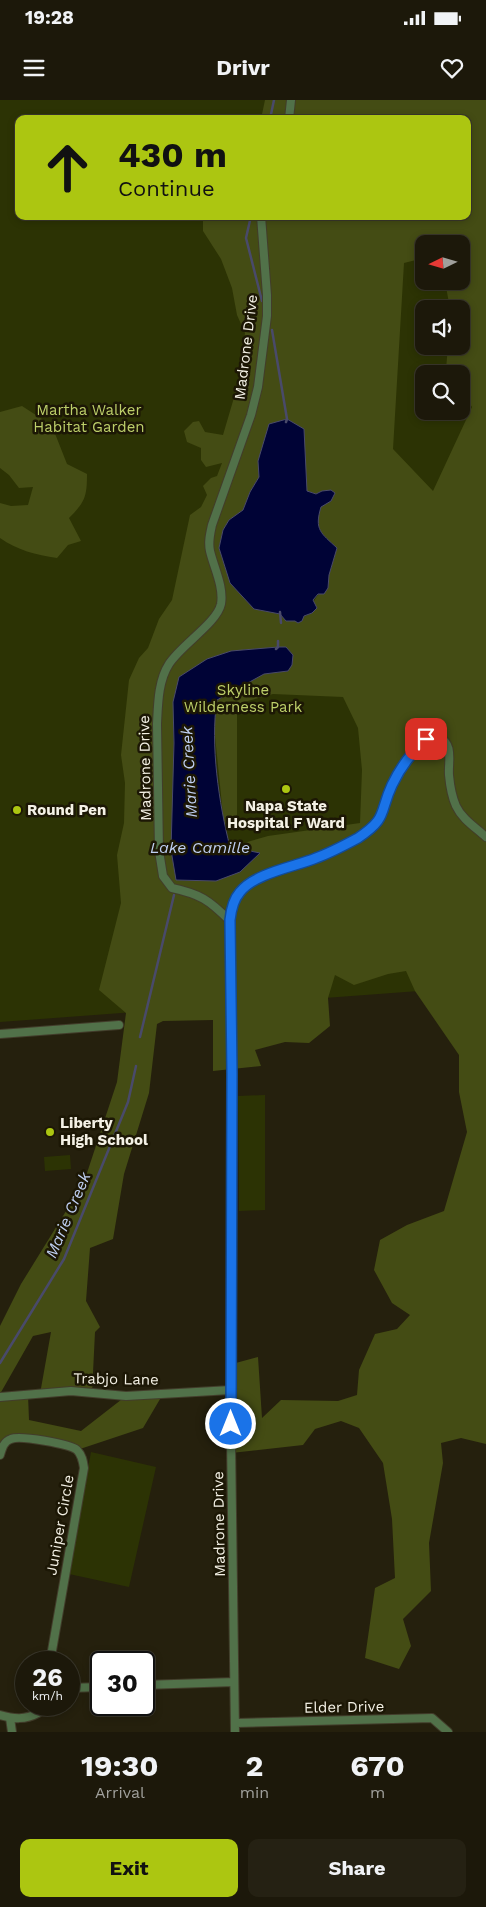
<!DOCTYPE html>
<style>
:root{--surface:#1c180a;--page:#252113;--text:#f1f3f6;--muted:#a0a09c;--line:#3a372b;--accent:#acc611}
body{margin:0;font-family:"Work Sans",sans-serif;background:var(--page);color:var(--text);height:100vh;display:flex;flex-direction:column;font-size:19px;white-space:nowrap}
*{box-sizing:border-box;margin:0}
p{font-size:16px;color:var(--muted)}
.icon{flex:none;width:28px;height:28px;fill:none;stroke:currentColor;stroke-width:2;stroke-linecap:round;stroke-linejoin:round}
.map{position:relative;height:1632px;overflow:hidden}
.side{display:flex;flex-direction:column;background:var(--surface);flex:1}
.side>*{flex:none}
.guide{position:absolute;left:15px;top:15px;width:456px;height:105px;border-radius:10px;box-shadow:0 2px 8px #0003,0 0 0 1px var(--line);background:#acc611;color:#111;overflow:hidden}
.needle{width:32px;rotate:265deg}
.tools{position:absolute;left:415px;top:135px;display:grid;gap:10px}
.tools a{display:grid;place-items:center;width:55px;height:55px;border-radius:10px;background:var(--surface);box-shadow:0 2px 8px #0003,0 0 0 1px var(--line);font-size:25px}
.speed{position:absolute;left:15px;top:1551px;display:flex;gap:10px;font-size:25px;font-weight:700;text-align:center}
.speed>*{display:grid;place-content:center;width:65px;height:65px;border-radius:50%;background:var(--surface);box-shadow:0 2px 8px #0003,0 0 0 1px var(--line);line-height:1}
.speed small{font-size:12px;font-weight:400}
.speed .limit{border:2px solid #111;border-radius:8px;background:#fff;color:#111}
.pin{position:absolute;display:grid;place-items:center;width:42px;height:42px;color:#fff;margin:-21px;border-radius:10px;box-shadow:0 2px 8px #0006}
.me{position:absolute;width:55px;margin:-28px;rotate:0deg;stroke-linejoin:round;filter:drop-shadow(0 0 4px #0008)}
.turn{display:flex;align-items:center;gap:18px;height:105px;padding:0 20px;font-size:22px}
.turn .icon{width:65px;height:65px;stroke-width:2.5}
.turn b{display:block;font-size:35px;line-height:42px}
.eta{display:flex;justify-content:space-evenly;align-items:center;height:85px;text-align:center}
.eta b{font-size:30px;font-weight:700;line-height:35px}
.primary-button{display:flex;gap:10px;margin-top:auto;padding:10px 20px}
.primary-button a{flex:1;height:58px;border-radius:10px;background:var(--accent);color:#111;font-size:20px;font-weight:700;line-height:58px;text-align:center}
.primary-button a+a{background:var(--page);color:var(--text)}
.status{display:flex;justify-content:space-between;align-items:center;height:35px;padding:0 25px;background:var(--surface);direction:ltr}
.status svg{height:14px;fill:currentColor}
header{display:flex;justify-content:space-between;align-items:center;height:65px;padding:0 20px;background:var(--surface);font-size:22px;font-weight:700}
.map>svg:first-child{display:block}
.green{fill:#2c3304;fill-rule:evenodd}
.forest{fill:#444c14;fill-rule:evenodd}
.water{fill:#000336;stroke:#494a6a}
.lines{fill:none;stroke-linecap:round;stroke-linejoin:round}
.stream{stroke:#494a6a;stroke-width:2.5}
.minor-casing{stroke:#423d2b;stroke-width:10}
.minor{stroke:#517149;stroke-width:8}
.route-casing{stroke:#114b97;stroke-width:12}
.route{stroke:#1a73e8;stroke-width:9}
.poi-dot{fill:#acc611;stroke:#1c1705;stroke-width:2}
.labels{text-anchor:middle;dominant-baseline:central;stroke-width:5;stroke-linejoin:round;paint-order:stroke}
.street-label{font-size:15px;fill:#f4f1e5;stroke:#1c1705}
.park-label{font-size:15px;fill:#bdcf6a;stroke:#1c1705}
.poi-label{font-size:15px;font-weight:bold;fill:#f4f1e5;stroke:#1c1705;text-anchor:start}
.water-label{font-size:16px;font-style:italic;fill:#bfcff2;stroke:#1c1705}
</style>
<div class="status"><b>19:28</b><svg viewBox="0 0 49 12"><path d="M0 12V9h3v3zM5 12V6h3v6zM10 12V3h3v9zM15 12V0h3v12zM26 1h20v11H26zM47 4h2v5h-2z"/></svg></div>
<header><svg class="icon" aria-label="menu" viewBox="0 0 24 24"><path d="M4 6h16M4 12h16M4 18h16"/></svg>Drivr<svg class="icon" aria-label="heart" viewBox="0 0 24 24"><path d="M12 20l-8-8c-3-5 5-10 8-4 3-6 11-1 8 4z"/></svg></header>
<div class="map">
<svg width="486" height="1632" viewBox="0 0 486 1632">
<rect width="100%" height="100%" fill="#25200d"/>
<!-- green -->
<path class="green" d="M0 0H486V886L0 922ZM19 19H468V116H19ZM424 144H461V181H424ZM424 209H461V246H424ZM424 274H461V311H424Z
M265 995V1110L239 1111 238 996Z
M70 1055 71 1069 45 1071 44 1057Z
M91 1352 156 1367 129 1487 69 1474Z"/>
<!-- forest -->
<path class="forest" d="M265 0H486V1344L461 1338 441 1343 443 1363 429 1443 431 1491 403 1519 411 1546 399 1569 365 1558 375 1488 395 1478 392 1419 383 1363 359 1328 341 1321 315 1329 303 1345 231 1353 232 1264 258 1257 262 1318 281 1300 338 1301 357 1295 359 1270 375 1234 397 1229 410 1215 392 1203 374 1170 380 1140 407 1125 444 1111 467 1032 459 992V955L415 891 406 871 388 874 354 885 335 875 328 898 330 926 309 943 285 942 255 950 261 966 213 971V920L163 921 157 924 149 993 124 1074 113 1139 90 1148 86 1201 100 1227 95 1232 92 1293 40 1294 51 1232 33 1236 0 1294V1226L21 1184 84 1082 117 982 126 913 99 890 121 803 117 755 124 723 125 683 121 655 129 580 139 558 148 548 159 519 172 500 190 415 201 407 207 395 203 386 211 378 217 376 222 363 206 367 201 360V348L187 342 184 331 193 322 199 321 205 332 223 335 238 284 245 233 237 215 232 188 221 159 203 131V116H468V19H261ZM424 144H461V181H445L450 209H461V246H448L446 269 449 274H461V291L472 307 433 391 393 349 404 163 424 158ZM258 361 306 376 307 391 316 394 322 391 331 401 320 407C314 430 321 433 337 448L329 475 328 488C316 495 313 499 312 513L295 521H286L280 514 254 509 230 483 219 448 223 430 229 420 243 410 250 392 259 377ZM278 547H286L293 555 288 571 264 574 217 600 214 626 224 725 237 715V604L273 594 343 597 358 628 362 670 360 723 268 736 230 747 260 753 216 781 176 780 173 602Z
M22 306 42 319 54 331 67 364 87 374C87 397 85 402 69 418L81 441 68 445 57 458C36 455 17 450 0 438V403L11 406 28 405 33 387 19 388 9 375 0 368V312Z
M163 1294 143 1328 77 1350 71 1346 10 1339 0 1355V1297L28 1295 29 1320 81 1331 126 1296Z"/>
<!-- water -->
<path class="water" d="M287 319 304 329 307 391 316 394 322 391 331 390 335 393 331 401 321 407C314 430 321 433 337 448L329 475 328 488 324 494H318L313 500 317 508 312 513 304 516 302 521 298 523 295 521H286L280 514 254 509 230 483 219 448 223 430 229 420 243 410 250 392 259 377 258 361 269 324Z
M278 547H286L293 555 292 565 288 571 264 574 217 600C210 644 219 704 230 747L260 753 240 772 216 781 176 780 171 750 174 643 173 602 179 577 207 559 231 551Z"/>
<g class="lines">
<!-- stream -->
<path class="stream" d="M270 19 274 0
M251 116 246 138 262 201
M272 230 287 319 286 322
M280 512 281 523
M276 549 278 547V541
M140 937 174 795
M0 1263 64 1159 128 1002 136 966"/>
<!-- minor casing -->
<g class="minor-casing">
<path id="minor" d="M289 19 291 0
M229 820C231 810 233 800 240 792 255 773 294 767 316 758 330 753 345 745 358 738 388 718 379 714 392 685 400 668 412 652 426 639L439 637C454 644 448 662 449 675 450 686 452 697 456 706 462 719 475 727 486 737
M0 934 119 925
M0 1297 71 1291 126 1296 231 1290
M0 1355C2 1348 4 1341 11 1339 20 1335 70 1344 77 1350 82 1355 83 1361 84 1368L50 1562
M144 1585 234 1582
M69 1588 101 1587
M0 1615C14 1619 25 1620 38 1613L42 1605
M10 1618 12 1632
M236 1623 432 1618 448 1632
M235 1632 231 1341 232 973 229 820C209 800 200 794 172 788L163 776 159 751 157 624C158 605 158 581 169 564 181 545 217 523 221 504 224 487 214 468 210 451 208 442 210 434 212 425L251 315 258 287 267 216V195L261 116"/>
</g>
<!-- minor -->
<use href="#minor" class="minor"/>
</g>
<g class="lines">
<!-- route casing -->
<g class="route-casing">
<path id="route" d="M231 1324 232 974 230 820C231 810 233 800 240 792 255 773 294 767 316 758 330 753 345 745 358 738 388 718 379 713 392 685 400 668 412 652 426 639"/>
</g>
<!-- route -->
<use href="#route" class="route"/>
</g>
<!-- markers -->
<g class="poi-dot">
<circle cx="286" cy="689" r="5"/>
<circle cx="17" cy="710" r="5"/>
<circle cx="50" cy="1032" r="5"/>
</g>
<g class="labels">
<!-- street labels -->
<g class="street-label">
<text transform="translate(246 247) rotate(-83)">Madrone Drive</text>
<text transform="translate(145 668) rotate(-91)">Madrone Drive</text>
<text transform="translate(116 1279) rotate(1)">Trabjo Lane</text>
<text transform="translate(219 1424) rotate(-91)">Madrone Drive</text>
<text transform="translate(60 1425) rotate(-80)">Juniper Circle</text>
<text transform="translate(344 1607) rotate(-1)">Elder Drive</text>
</g>
<!-- park labels -->
<g class="park-label">
<text x="89" y="310">Martha Walker<tspan x="89" dy="17">Habitat Garden</tspan></text>
<text x="243" y="590">Skyline<tspan x="243" dy="17">Wilderness Park</tspan></text>
</g>
<!-- poi labels -->
<g class="poi-label">
<text x="286" y="706" text-anchor="middle">Napa State<tspan x="286" dy="17">Hospital F Ward</tspan></text>
<text x="27" y="710">Round Pen</text>
<text x="60" y="1023">Liberty<tspan x="60" dy="17">High School</tspan></text>
</g>
<!-- water labels -->
<g class="water-label">
<text transform="translate(189 672) rotate(-93)">Marie Creek</text>
<text x="200" y="747">Lake Camille</text>
<text transform="translate(68 1115) rotate(-67)">Marie Creek</text>
</g>
</g>
</svg>
<div class="tools">
<a><svg class="needle" viewBox="-14 -14 28 28"><path d="M0-13l5 13h-10z" fill="#e53935"/><path d="M0 13l5-13h-10z" fill="#a0a09c"/></svg></a>
<a><svg class="icon" aria-label="sound" viewBox="0 0 24 24"><path d="M4 9h4l5-4v14l-5-4H4zM17 9q2 3 0 6"/></svg></a>
<a><svg class="icon" aria-label="search" viewBox="0 0 24 24"><circle cx="10" cy="10" r="6"/><path d="M15 15l6 6"/></svg></a>
</div>
<div class="speed"><div>26<small>km/h</small></div><div class="limit">30</div></div>
<div class="pin" style="left:426px;top:639px;background:#d93025"><svg class="icon" aria-label="arrive" viewBox="0 0 24 24"><path d="M6 21V4h12l-3 4 3 4H6"/></svg></div>
<svg class="me" style="left:231px;top:1324px" viewBox="-20 -20 40 40"><circle r="17" fill="#1a73e8" stroke="#fff" stroke-width="3"/><path d="M0-11L8 9 0 5-8 9z" fill="#fff"/></svg>
<div class="guide">
<div class="turn"><svg class="icon" aria-label="ahead" viewBox="0 0 24 24"><path d="M12 20V5M6 11l6-6 6 6"/></svg><div><b>430 m</b>Continue</div></div>
</div>
</div>
<section class="side">
<div class="eta">
<div><b>19:30</b><p>Arrival</p></div>
<div><b>2</b><p>min</p></div>
<div><b>670</b><p>m</p></div>
</div>
<div class="primary-button"><a>Exit</a><a>Share</a></div>
</section>
